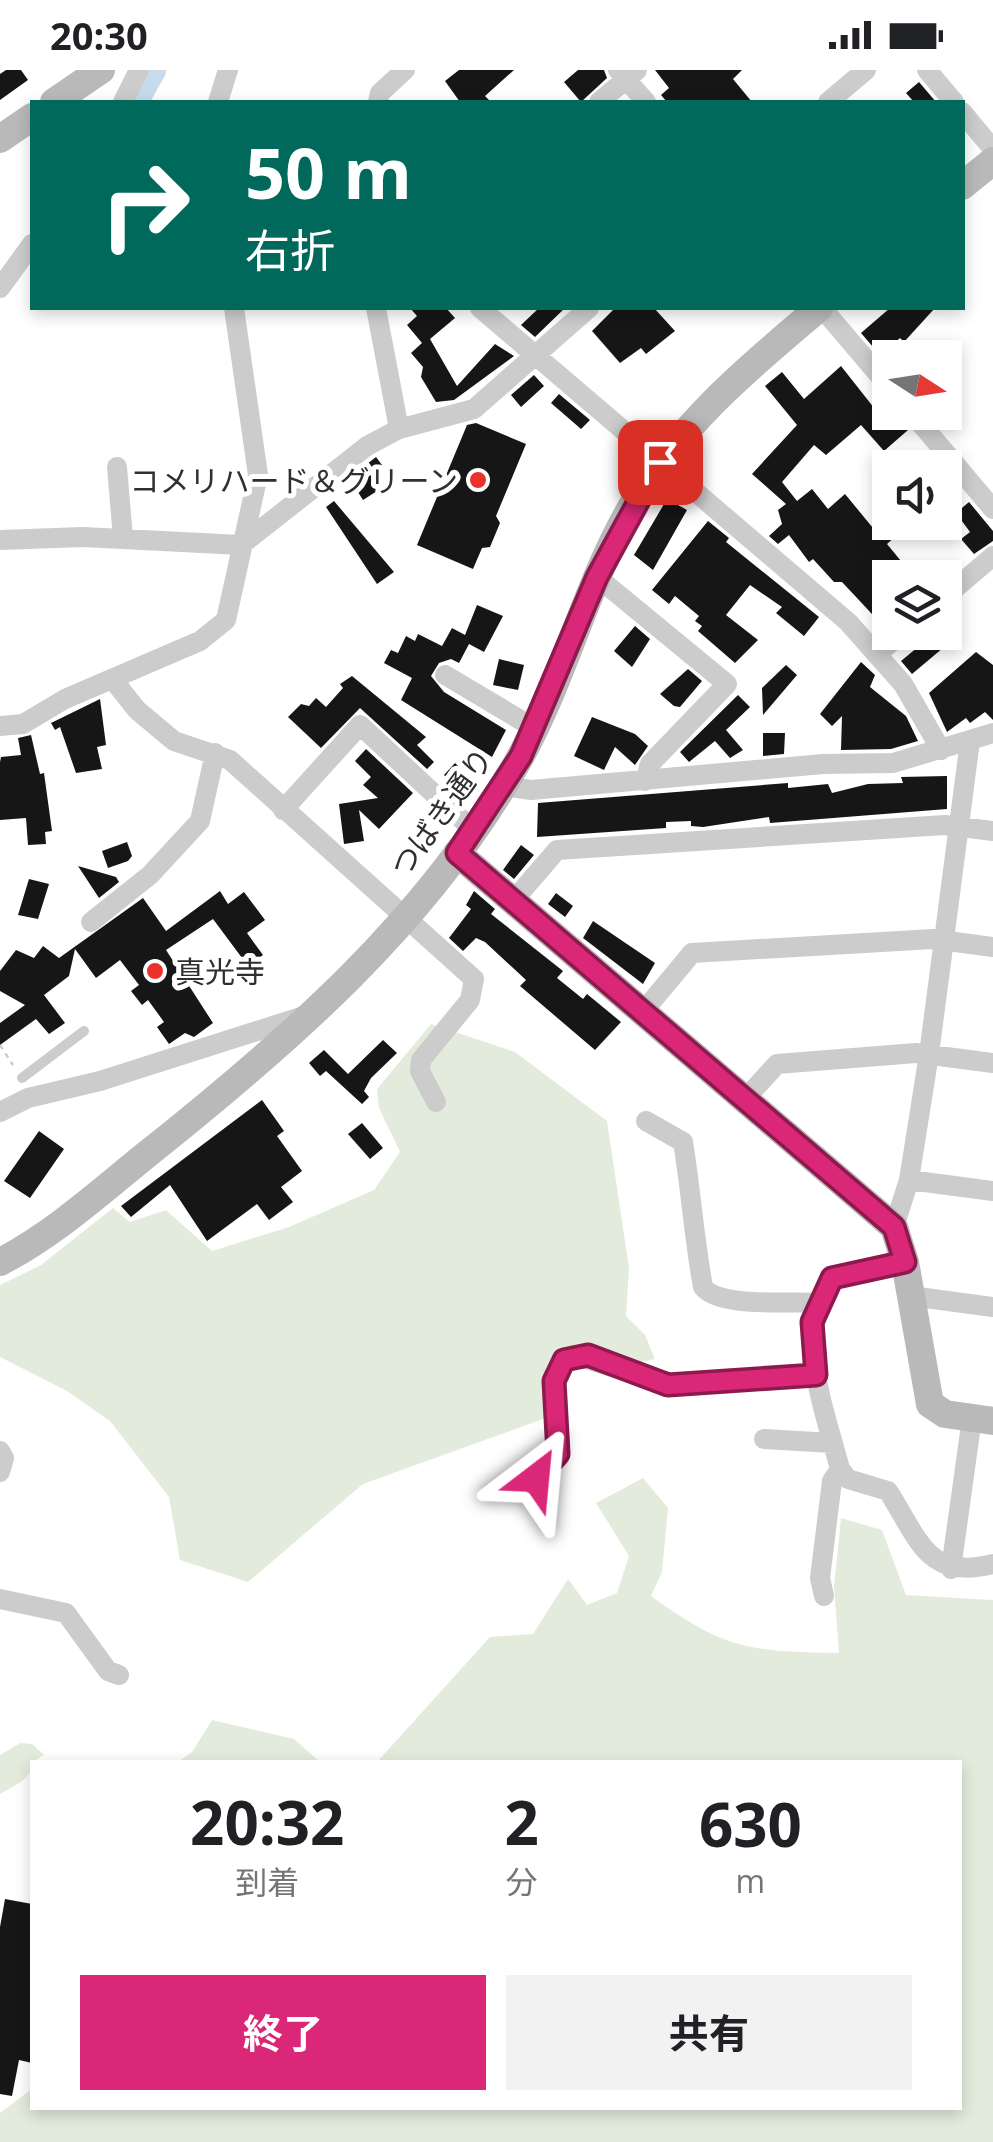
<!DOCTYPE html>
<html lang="ja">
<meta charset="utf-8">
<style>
:root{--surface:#fff;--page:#f2f2f2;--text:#202124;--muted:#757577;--accent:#db2777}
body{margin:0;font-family:"Open Sans","Noto Sans JP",sans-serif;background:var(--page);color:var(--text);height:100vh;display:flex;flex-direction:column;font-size:38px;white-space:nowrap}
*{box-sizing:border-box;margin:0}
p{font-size:32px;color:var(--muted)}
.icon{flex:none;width:55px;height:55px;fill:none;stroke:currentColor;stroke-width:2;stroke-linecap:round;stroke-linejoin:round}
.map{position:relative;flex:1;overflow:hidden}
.panel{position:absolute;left:30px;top:1690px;width:932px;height:350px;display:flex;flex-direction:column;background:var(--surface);border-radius:0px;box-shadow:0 5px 15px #0003}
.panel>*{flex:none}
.banner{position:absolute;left:30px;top:30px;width:935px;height:210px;border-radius:0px;box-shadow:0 5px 15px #0003;background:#00695c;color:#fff;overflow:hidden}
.needle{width:65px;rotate:102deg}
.buttons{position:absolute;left:872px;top:270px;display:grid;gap:20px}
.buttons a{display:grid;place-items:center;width:90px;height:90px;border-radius:0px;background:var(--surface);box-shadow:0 5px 15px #0003;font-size:50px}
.pin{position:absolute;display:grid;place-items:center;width:85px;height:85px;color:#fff;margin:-42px;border-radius:20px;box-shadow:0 5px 15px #0006}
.me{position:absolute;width:110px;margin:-55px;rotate:29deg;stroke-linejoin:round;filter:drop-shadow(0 0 8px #0008)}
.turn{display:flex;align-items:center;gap:35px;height:210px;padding:0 50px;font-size:45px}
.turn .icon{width:130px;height:130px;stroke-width:2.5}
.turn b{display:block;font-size:70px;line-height:85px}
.eta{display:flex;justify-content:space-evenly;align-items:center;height:170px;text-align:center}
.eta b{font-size:60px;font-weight:700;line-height:70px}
.cta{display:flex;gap:20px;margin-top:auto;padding:20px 50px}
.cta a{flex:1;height:115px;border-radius:0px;background:var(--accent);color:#fff;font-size:40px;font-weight:700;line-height:115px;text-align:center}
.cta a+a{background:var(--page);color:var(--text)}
.status{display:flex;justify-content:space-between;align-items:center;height:70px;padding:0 50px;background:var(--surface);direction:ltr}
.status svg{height:28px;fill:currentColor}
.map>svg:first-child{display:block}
.green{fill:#e3ecdc}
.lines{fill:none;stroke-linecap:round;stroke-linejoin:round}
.river{stroke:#c8dbed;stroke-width:30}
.building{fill:#161616}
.path{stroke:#ccc;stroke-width:2.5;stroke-dasharray:5 5;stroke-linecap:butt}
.lane{stroke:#ccc;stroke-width:10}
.street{stroke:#ccc;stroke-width:20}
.secondary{stroke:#b9b9b9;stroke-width:28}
.route-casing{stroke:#8e194d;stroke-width:25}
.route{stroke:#db2777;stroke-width:18}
.poi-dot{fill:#ea312c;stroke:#fff;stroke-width:4}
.labels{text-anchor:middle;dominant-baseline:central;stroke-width:10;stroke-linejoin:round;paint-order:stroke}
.poi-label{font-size:30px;fill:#2f2f2f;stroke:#fff;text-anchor:end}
.street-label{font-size:30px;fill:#2f2f2f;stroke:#fff}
</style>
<div class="status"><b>20:30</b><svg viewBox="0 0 49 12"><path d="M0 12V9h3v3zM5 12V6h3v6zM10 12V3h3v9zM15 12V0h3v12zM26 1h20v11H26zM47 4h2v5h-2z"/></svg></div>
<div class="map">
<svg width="993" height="2072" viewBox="0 0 993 2072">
<rect width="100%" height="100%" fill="#fff"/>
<!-- green -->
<path class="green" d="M431 954 515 982 607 1051 629 1198 626 1246 645 1265 655 1289C614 1300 599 1284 557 1284L543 1349 363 1414 248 1512 180 1490 169 1427 110 1351 67 1321 0 1287V1215L41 1195 113 1138 130 1152 166 1140 212 1181 289 1157 374 1120 400 1082 379 1038 377 1019Z
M643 1408 668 1438 662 1502 651 1526C724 1579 750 1582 839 1583L834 1517 841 1448 882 1460 906 1525 993 1530V2072H0V2043L32 2019V2038H960V1692H377L490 1567 533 1564 568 1509 587 1535 617 1523 629 1486 596 1433Z
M212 1650 294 1669 320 1692H178L192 1682Z
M20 1673 32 1674 44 1685 32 1692C32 1710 13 1716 0 1724V1685Z"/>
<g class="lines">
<!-- river -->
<path class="river" d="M133 32 151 0"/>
</g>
<!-- building -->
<path class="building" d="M6 0H21L28 10 0 30V4Z
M459 0H514L485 26 491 32H460L445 11Z
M578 0H604L607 8 581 32 564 12Z
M655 0H742L733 9 752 32H667L661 25 669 18Z
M919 12 936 32H914L906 23Z
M410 238H446L455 248 430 269 457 316 495 274 514 286 454 330 436 332 421 307 423 297 411 283 422 273 407 255 417 246Z
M539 238H565L535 267 521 255Z
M615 238H654L675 261 646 284 641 278 620 293 592 261Z
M890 238H935L904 272 900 268 880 285 861 263Z
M841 296 882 348 890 340 908 360 884 381 861 355 826 385 814 375 782 412 797 431 812 419 828 439 845 424 873 458 890 443V452H911L887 474 910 502 890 508V555L886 559 842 512H834L813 489 809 492 789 465 778 474 769 466 782 454 778 440 786 434 752 404 797 355 765 316 782 302 804 329Z
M534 305 544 316 521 337 511 325Z
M559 324 590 350 581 359 551 333Z
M476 353 526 374 496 446 500 453 490 477 482 478 473 499 417 475 467 355Z
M376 387 382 395 375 400 385 416 363 430 349 408Z
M667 429 687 440 653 500 634 485Z
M334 431 394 502 377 514 326 437Z
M969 432 993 461V471L974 484 961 469 970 462 956 443Z
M708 451 729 468 726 472 819 547 804 566 776 543 782 537 750 515 726 545 758 570 735 593 698 561 702 556 695 551 699 546 675 526 669 534 652 520Z
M477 535 503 546 484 582 469 574 459 593 451 589 439 593 431 606 444 622 506 660 492 687 401 630 412 608 384 593 391 580 398 583 406 566 415 571 418 564 442 576 452 558 465 565Z
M945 540 962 562 912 604 901 591 936 562H945Z
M635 556 650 569 632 597 614 581Z
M976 582 993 595V650L985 642 970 653 966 648 947 662 929 623Z
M499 589 524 595 518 620 493 615Z
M861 592 875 605 870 617 906 646 918 671 891 679 841 680 842 646 832 656 820 644Z
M786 595 797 605 763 645 762 618Z
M688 599 702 611 680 637 674 636 660 624Z
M352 606 426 667 417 675 434 692 427 699 360 638 321 678 288 647 301 634 309 636 316 628 326 637 343 618 340 614Z
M738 625 750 637 726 660 743 680 730 688 715 671 689 692 680 682Z
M100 629 106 675 97 677 102 699 76 703 60 657 55 660 51 653Z
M592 647 635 664 648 676 635 695 615 677 604 700 574 686Z
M763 663H785L784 684 763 686Z
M31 665 40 704 44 703 52 761 45 762 46 774 28 775 26 748 0 750V692L1 687 21 685 18 668Z
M366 679 413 723 379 759 359 740 364 771 344 774 339 734 378 728 363 715 371 707 355 691Z
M455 693 476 713 463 727 444 705Z
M947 706V739L770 753 769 747 703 757 691 756V751L666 752V758L537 767 538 733 788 713V718L828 714 832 723 868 714 903 713 901 707Z
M127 772 132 786 128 791 108 798 102 781Z
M521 775 534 785 514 809 503 800Z
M78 796 116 807 119 812 99 828Z
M29 809 49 814 38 849 18 845Z
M220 821 228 834 244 822 265 850 247 863 263 885 248 896 213 849 166 880 213 953 194 967 185 963 169 974 157 957 164 952 148 930 142 935 131 921 139 915 120 890 96 908 75 879 69 906 44 925 65 953 49 964 36 949 0 975V953L25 935 0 921V901L16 880 34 888 43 876 59 888 143 828 166 861Z
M474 821 495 839 491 844 563 901 557 908 583 929 587 924 621 952 595 980 520 916 526 910 485 872 476 868 463 881 449 868 471 839 466 835Z
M556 823 573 836 565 847 548 834Z
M593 851 655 893 643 914 583 868Z
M383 970 397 983 371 1008 364 1021 369 1027 362 1034 326 1001 320 1006 309 993 324 980 348 1004Z
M262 1030 284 1061 277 1066 302 1101 281 1117 293 1132 269 1150 257 1134 207 1171 170 1115 131 1147 121 1136Z
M362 1053 383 1078 370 1089 348 1064Z
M39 1061 64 1079 30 1128 4 1111Z
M5 1829 32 1834V1993L19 1990 12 2026 0 2024V1857Z"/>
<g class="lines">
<!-- path -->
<path class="path" d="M0 975 13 995"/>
<!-- lane -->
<path class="lane" d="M22 1008 84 961"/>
<!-- street -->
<path class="street" d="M618 0 646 32
M927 0 954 32
M123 32 139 0
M218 32 228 0
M378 32 380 23 405 0
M599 32 637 0
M828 32 866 0
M962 42 993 79
M0 218 32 174
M376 238 399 359
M480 238 848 552 903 614 941 680
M822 238 890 318
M911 342 993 439
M117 397 123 468
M0 470 83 467 241 475 367 376 399 359 474 339 589 238
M597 507 727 614 650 694 645 711
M945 527 993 486
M879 583 903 562
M445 605 534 658
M114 611 137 640 174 671 230 690 474 909 470 930 421 990 420 1001 436 1032
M0 656 23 654 65 629 200 571 226 550 258 405 234 238
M503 716 531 720 823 694 893 693 993 663
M283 740 360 655 473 760
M513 831 557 780 945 755 993 761
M91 852 150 805 200 751 215 683
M642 943 692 883 933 869 993 877
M744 1030 777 994 916 983 993 993
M0 1042 28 1028 100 1011 307 945
M646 1051 683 1072C691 1121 694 1168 703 1217 719 1238 791 1231 818 1233
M909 1110 993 1121
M894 1157 909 1110 929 984 970 671
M905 1192 832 1208C794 1266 824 1337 840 1399L848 1409 888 1421C919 1469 927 1511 993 1494
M911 1226 993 1237
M764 1369 833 1373
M0 1381 4 1388 0 1402
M536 1408 558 1384C561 1352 541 1303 574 1285L668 1315 816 1305
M951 1499 972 1348
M824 1526 820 1508 832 1411 840 1399
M0 1529 66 1543 108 1601 119 1605"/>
<!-- secondary -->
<path class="secondary" d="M54 32 101 0
M0 69 32 47
M962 116 993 91
M457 783 894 1157 905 1192 930 1334 945 1344 993 1351
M0 1192C54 1164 99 1123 146 1085 288 972 428 851 518 691 563 611 584 521 629 441 676 358 746 299 819 238"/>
</g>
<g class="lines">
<!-- route casing -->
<g class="route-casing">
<path id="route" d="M536 1408 558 1384 554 1311 564 1290 588 1285 668 1315 816 1305 812 1252 832 1208 905 1192 894 1157 457 783 521 686 597 507 660 392"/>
</g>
<!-- route -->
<use href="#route" class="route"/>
</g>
<!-- markers -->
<g class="poi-dot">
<circle cx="478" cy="410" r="10"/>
<circle cx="155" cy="901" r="10"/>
</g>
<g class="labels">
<!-- poi labels -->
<g class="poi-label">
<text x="458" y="410">コメリハード＆グリーン</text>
<text x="175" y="901" text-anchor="start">真光寺</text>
</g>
<!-- street labels -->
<g class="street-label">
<text transform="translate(441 742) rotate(-54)">つばき通り</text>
</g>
</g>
</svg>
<div class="buttons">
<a><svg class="needle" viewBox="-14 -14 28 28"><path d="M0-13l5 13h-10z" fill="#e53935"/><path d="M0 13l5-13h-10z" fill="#757577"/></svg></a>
<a><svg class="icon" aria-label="sound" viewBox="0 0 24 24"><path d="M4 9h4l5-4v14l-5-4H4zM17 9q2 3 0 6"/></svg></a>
<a><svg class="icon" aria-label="layers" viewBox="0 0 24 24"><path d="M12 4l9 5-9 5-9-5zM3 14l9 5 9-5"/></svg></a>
</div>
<div class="pin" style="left:660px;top:392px;background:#d93025"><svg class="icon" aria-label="arrive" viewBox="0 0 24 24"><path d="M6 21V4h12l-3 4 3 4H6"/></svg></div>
<svg class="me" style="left:536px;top:1408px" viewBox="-20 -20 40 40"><path d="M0-17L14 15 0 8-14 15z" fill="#db2777" stroke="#fff" stroke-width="4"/></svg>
<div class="banner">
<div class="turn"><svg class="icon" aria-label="right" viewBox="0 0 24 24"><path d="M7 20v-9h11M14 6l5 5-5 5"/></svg><div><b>50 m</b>右折</div></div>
</div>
<section class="panel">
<div class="eta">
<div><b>20:32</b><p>到着</p></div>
<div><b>2</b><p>分</p></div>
<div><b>630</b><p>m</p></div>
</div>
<div class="cta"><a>終了</a><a>共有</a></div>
</section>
</div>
